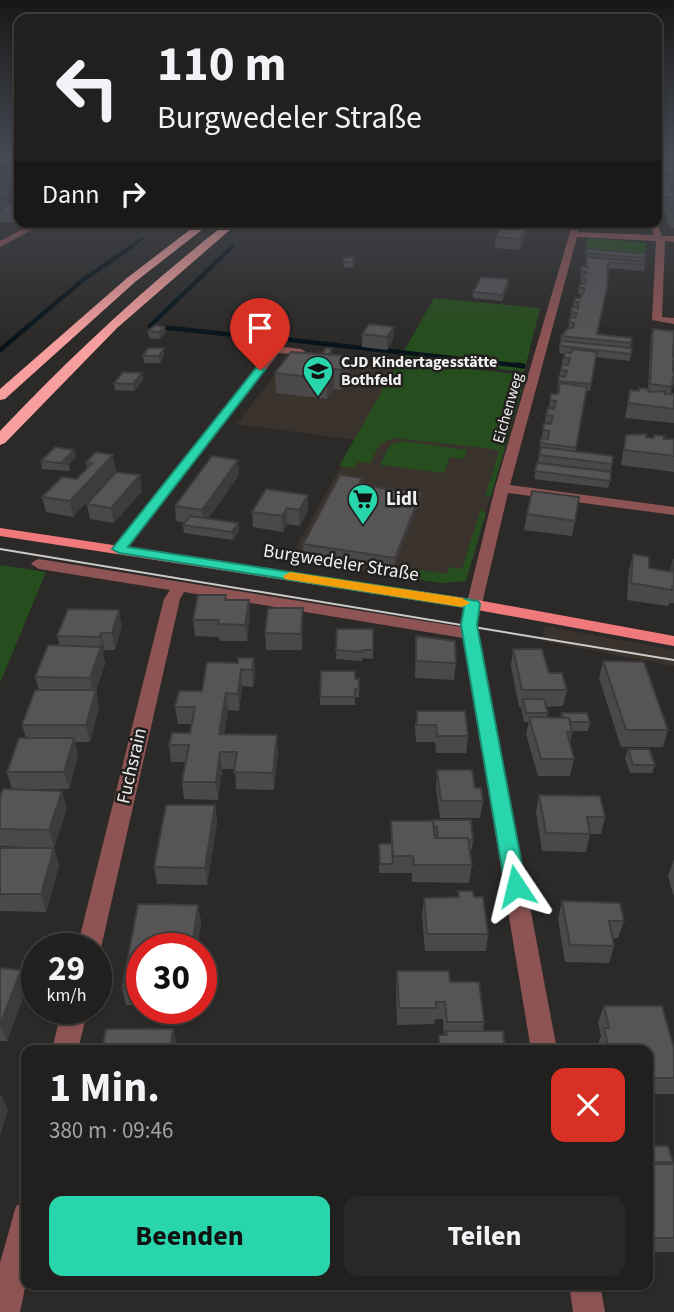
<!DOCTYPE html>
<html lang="de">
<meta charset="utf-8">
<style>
:root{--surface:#21201e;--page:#292827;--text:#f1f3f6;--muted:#a2a3a4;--line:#3e3e3c;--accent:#29d5ac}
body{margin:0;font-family:"Source Sans 3",sans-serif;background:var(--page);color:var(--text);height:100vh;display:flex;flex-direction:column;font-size:26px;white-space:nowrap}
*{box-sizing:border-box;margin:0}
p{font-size:23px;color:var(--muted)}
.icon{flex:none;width:38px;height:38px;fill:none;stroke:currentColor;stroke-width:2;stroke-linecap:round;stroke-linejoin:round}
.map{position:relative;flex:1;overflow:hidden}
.details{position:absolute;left:21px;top:1045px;width:632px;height:245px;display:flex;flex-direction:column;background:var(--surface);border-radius:14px;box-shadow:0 2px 5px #0004,0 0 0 2px var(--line)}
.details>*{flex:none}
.hud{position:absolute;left:14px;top:14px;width:648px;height:214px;border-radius:14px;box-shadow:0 2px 5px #0004,0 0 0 2px var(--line);background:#21201e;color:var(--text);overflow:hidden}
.speed{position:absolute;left:21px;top:933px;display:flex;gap:14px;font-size:35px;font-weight:700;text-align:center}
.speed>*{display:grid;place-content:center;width:91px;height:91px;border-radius:50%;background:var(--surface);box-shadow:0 2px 5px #0004,0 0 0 2px var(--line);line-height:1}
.speed small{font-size:18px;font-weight:400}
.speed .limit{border:10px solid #d22;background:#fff;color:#111}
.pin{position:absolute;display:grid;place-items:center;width:60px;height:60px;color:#fff;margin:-72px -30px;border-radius:50% 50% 50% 0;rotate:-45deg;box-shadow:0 0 7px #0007}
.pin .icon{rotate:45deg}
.me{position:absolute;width:77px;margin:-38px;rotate:350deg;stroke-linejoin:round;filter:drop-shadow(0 0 5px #0008)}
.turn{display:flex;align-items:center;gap:24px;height:147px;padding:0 28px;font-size:32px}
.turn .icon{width:91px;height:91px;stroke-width:2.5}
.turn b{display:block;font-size:49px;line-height:60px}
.then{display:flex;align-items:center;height:66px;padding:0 28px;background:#0003;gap:14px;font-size:26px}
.round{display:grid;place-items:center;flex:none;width:74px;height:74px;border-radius:14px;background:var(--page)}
.summary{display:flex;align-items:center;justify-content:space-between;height:119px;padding:0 28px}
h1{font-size:42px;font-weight:700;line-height:52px}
.action{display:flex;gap:14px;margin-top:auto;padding:14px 28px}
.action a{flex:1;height:80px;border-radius:14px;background:var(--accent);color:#111;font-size:28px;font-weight:700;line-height:80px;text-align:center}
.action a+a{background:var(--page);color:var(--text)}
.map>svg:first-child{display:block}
.built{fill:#3a322d}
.green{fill:#264d1d}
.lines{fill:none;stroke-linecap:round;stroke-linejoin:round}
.stream-far2{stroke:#08141b;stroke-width:2.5}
.stream-far1{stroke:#08141b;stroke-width:4.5}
.stream{stroke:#08141b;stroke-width:5}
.minor{fill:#8e5454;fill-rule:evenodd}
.major{fill:#f0797c;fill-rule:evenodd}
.highway{fill:#f69f9e;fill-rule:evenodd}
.tram{stroke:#cccbca;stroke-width:2}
.wall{fill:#4b484a;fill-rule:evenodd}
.shaded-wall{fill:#3d3b3c}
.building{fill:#575456;stroke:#3d3b3c;stroke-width:2}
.route{fill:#29d5ac;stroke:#1b8a70;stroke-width:2}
.slow{fill:#f59e0b}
.labels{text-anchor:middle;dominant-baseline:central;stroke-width:5;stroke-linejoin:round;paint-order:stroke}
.far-poi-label{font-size:16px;font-weight:bold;fill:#f1f0ef;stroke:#22201f;text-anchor:start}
.far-street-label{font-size:16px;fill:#f1f0ef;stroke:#22201f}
.poi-label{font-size:19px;font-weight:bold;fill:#f1f0ef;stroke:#22201f;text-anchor:start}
.street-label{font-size:19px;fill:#f1f0ef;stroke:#22201f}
</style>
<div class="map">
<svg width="674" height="1312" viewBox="0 0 674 1312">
<rect width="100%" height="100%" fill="#2c2a28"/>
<!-- built -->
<path class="built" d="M315 352 399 361 361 432 504 450 466 581 440 583 289 559 356 440 237 424 282 365 304 367Z
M545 626 674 650V666L542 641Z"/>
<!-- green -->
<path class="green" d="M588 238 646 243 644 259 584 254Z
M434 298 540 308 524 372 400 358Z
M399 361 526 375 491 496 485 497 499 451 487 448 393 438 380 444 370 463 358 462 354 468 339 466Z
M402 441 467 450 464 459 450 457 444 473 380 465 390 445Z
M481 509 486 513 466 581 440 583 397 576 400 567 446 574 449 567 462 569Z
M0 565 46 572 0 683Z"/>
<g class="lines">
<!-- stream-far2 -->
<path class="stream-far2" d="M0 168 19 162
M128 249 142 239"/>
<!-- stream-far1 -->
<path class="stream-far1" d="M150 326 274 339
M150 326 232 247
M290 340 523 366
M0 350 83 280 131 247"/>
<!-- stream -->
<path class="stream" d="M518 365 523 366"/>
<!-- minor -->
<path class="minor" d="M674 166V170L656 173V169Z
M656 221 662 236H674V242L665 241 662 317 674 318V324L652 320 656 241 577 237 510 485 674 507V515L508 493 477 625 557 1050H531L463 638 184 592 180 599 101 948 96 956V948H77L164 599 170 590 39 569 31 564 34 561 39 559 461 627 495 488 573 222H581L578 232 654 235 649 222Z
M36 222H47L0 247V241Z
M276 346 301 349 306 352 301 355 279 353 124 552H114L111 549 114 546 272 347Z
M62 1008H88L78 1050H52Z
M26 1201V1283L20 1312H0V1263L16 1206Z
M569 1284H600L605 1312H573Z"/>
<!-- major -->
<path class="major" d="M0 528 472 599 674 636V646L472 609 0 536Z"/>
<!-- highway -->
<path class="highway" d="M200 222H212L135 282 5 399 0 400V389L127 278Z
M228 222H239L117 328 5 443 0 445V431C71 356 146 286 228 222Z"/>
<!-- tram -->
<path class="tram" d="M0 549 674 660"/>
</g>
<!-- wall -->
<path class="wall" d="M0 156H16L17 161 4 164H0Z
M663 156H674V228H671L667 221 668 218 664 211 665 207 659 208 656 202 657 190H667L656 185 657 178 656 159 662 160ZM663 163 672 165 670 173 674 174 662 175 658 166 663 165Z
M16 166 17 175 8 174 7 169Z
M0 200 8 201 9 206 15 203V223L0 222Z
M503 222H531L520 250 495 248 496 237Z
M591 222H610V223L609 228 590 227Z
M621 222H639L638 228 623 227Z
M587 249 645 254 644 271 608 268 597 334 632 338 630 348 631 354 630 361 596 357 590 391H586L576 451 612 464 611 471 538 462 541 438H548H542L544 423 551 424V423L545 422 546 415 555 408 549 407 551 394H558L559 388H557L564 354 559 353 561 336 568 328 575 298H580L582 294H578L582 277 580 276 582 266 585 267Z
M344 258 355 263 352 268 344 267Z
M509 279V285L502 301 473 298V292Z
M394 327 393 340 387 350 362 347V334Z
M653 329 674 331V355H673V357H674V369H673V371H674V384H672L671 394H674V423L625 418 630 390 638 391 648 389 651 335Z
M148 331 166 333 159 339 149 338Z
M164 348V355L160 363H144L143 356Z
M332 349V355L350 375 341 390 334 389 327 399 276 393 275 373Z
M142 373 143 380 134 391 115 390 114 383Z
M626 435 653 438 654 435 664 439H674V472L621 465Z
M76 457 69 464 70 471 42 469 41 461Z
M86 462 116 470 73 517 46 512 42 497 77 479 87 468Z
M537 463 610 481 608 488 534 479Z
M239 475 208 519 238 523 239 531 233 540 184 533 183 525 185 523 176 521 175 506Z
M362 478V485L421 493 420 501 394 566 303 552V544Z
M266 489 308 510 300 526 287 524 283 532 253 527 252 512Z
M142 491 114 523 90 519 87 504Z
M527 514 575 521 572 536 524 530Z
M633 554 649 568 670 571 673 560H674V603H669L668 606 627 600 629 570Z
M249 600 250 616 247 641H220L219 637 195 636 193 620Z
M303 624 302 650H266L265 633Z
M122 626 115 650H105L103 653 105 664 96 690 99 707 90 742H75L78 755 69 789H12L7 772 26 738 22 725 39 690 35 677 60 646 57 636Z
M337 629 373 650V659L362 658V661L336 659Z
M416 636 456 663 454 680 415 678Z
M513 649 549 673 567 690 563 706 546 707 548 713 547 717 561 718 562 713 590 722 588 731H572L570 743 574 759 570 776H538L526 734 529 722H524L521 707H519L511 666Z
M254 658 255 675 253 687 242 686 239 711 228 710 224 734 278 752 274 790 236 789 235 769H222L218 800 184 799 182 782 186 762H171L169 745 190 733 192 724H178L175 707 202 691 238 663Z
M603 661 668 730 663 747H621L599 678Z
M321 671 359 679V697H355V705H320Z
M417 711 468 736 466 753H436L435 742H416L415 728Z
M628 749 655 765 652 773H630L625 758Z
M437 770 475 788 483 801 480 818H440L436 787Z
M539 795 605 817 601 834H590L586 852 542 851 536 812Z
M0 797 67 808 54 848 0 846Z
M215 805 217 822 207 885 157 884 154 867Z
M391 821H432L473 840 472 849H470L472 865 469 883 412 882V873H379V844H391Z
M0 848H54L59 865 46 912 0 911Z
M674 859V897L668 876Z
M458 891 474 897 488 934 486 951H425L422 915 424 898 458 897Z
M562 901 624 921 618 938H613L614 946 609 963 565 962 558 919Z
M138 904 198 905 201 922 197 948H142V1005H126L122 988Z
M0 968 21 970 27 987 7 1041H0Z
M397 971 450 982 484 1022 483 1031 505 1050H438L439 1035H444L443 1019H435L434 1024 397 1025 396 988Z
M604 1006 674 1049V1094H648V1050H599L598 1044 601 1036 598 1022Z
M648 1146 673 1162 671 1164H674V1252H648Z
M64 1284H128L127 1286Z"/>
<!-- shaded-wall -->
<path class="shaded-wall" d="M2 156H16L17 161 4 164Z
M664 161 663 165 656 167V162Z
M663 168 661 177 658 176 656 178V169Z
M671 181H674V190L669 191Z
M8 184 10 194 0 199V188Z
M8 201 10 211H0V204Z
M19 210V221L15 223 13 213Z
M528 222 527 233 520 250 521 239Z
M509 279V285L502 301 503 295Z
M165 327 166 333 159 339V332Z
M394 327 393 340 387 350V337Z
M164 348V355L160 363 159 356Z
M351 356 350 375 341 390V370Z
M334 369V389L327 399V379Z
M142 373 143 380 134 391 133 384Z
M74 450 76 457 69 464 63 461Z
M113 455 116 470 73 517 70 501Z
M238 460 239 475 204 525 202 510Z
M140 475 142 491 114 523 111 508Z
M421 493 420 501 394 566 395 558Z
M308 495V510L300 526 299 510Z
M287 508V524L283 532 282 516Z
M238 523 239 531 233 540 232 532Z
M249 600 250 616 247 641 245 625Z
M303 608V624L302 650 301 634Z
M119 610 122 626 115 650 112 633Z
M101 633 105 650 103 653 100 637Z
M101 647 105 664 96 690 99 707 90 742 86 725 94 695 90 678Z
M254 658 255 675 253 687 252 670Z
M241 669 242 686 239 711 238 694Z
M226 693 228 710 221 751 219 734Z
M277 735 278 752 274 790 273 773Z
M74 738 78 755 69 789 64 772Z
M220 752 222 769 218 800 216 782Z
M62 791 67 808 54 848 49 830Z
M215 805 217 822 207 885 205 868Z
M54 848 59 865 46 912 41 894Z
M198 905 201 922 197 948H192Z
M21 970 27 987 7 1041 0 1025Z
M173 1029 177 1046 176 1050H170Z
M1 1094 8 1110 0 1136V1096Z"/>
<!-- building -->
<path class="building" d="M16 166H19V169L16 170 7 169Z
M674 174V181H671L658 176Z
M0 183 8 184 0 188Z
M657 190H674V197H661Z
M0 200 8 201 0 204Z
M666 201H674V209L671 208Z
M15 203 19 204V210L13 213 0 211V210Z
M669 211H674V217H673Z
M503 222H528L521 239 496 237Z
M587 249 645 254V258L586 253Z
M355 257 352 262H344V258Z
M586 257 645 262V265L609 262 608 266 607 288 597 334 632 338 631 343 561 336 568 328H573L574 323 569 322 570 318H575L576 315 577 313 571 312 572 307 578 308V305L579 302H574L575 298H580L584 291V288H579L580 284H585L586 279H581L582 275 587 273 581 270 582 266 587 267Z
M481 277 509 279 503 295 473 292Z
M369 324 394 327 387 337 362 334Z
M155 325 165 327 159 332 148 331Z
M653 329 674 331 673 357H674V362H673V371H674V377H673L672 387 650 384Z
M561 341 632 348 631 354 560 346Z
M148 348H164L159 356H143Z
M326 348 332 349 329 354H322Z
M572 349 597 352 591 384 558 381 559 376 565 377 567 371 561 370 562 365H568L570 358H564L565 352 571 353Z
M291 352 351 356 341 370 334 369 327 379 275 373Z
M123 372 142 373 133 384 114 383Z
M560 383 587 387 576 448 540 443 541 438 548 439 549 431 543 430 544 423 551 424 553 416 546 415 548 408 554 409 556 401 550 400 551 394H558Z
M639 388 649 389 648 392 665 391V394H674V409L628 403 630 390 639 391Z
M646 434V437L654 438V435L664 436V439H674V456L624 450 626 435Z
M55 447 74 450 63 461 69 464 41 461Z
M541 447 613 456 612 464 539 455Z
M96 452 113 455 70 501 42 497 62 477 77 479 92 463 86 462Z
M212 456 238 460 202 510 175 506Z
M537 463 611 472 610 481 535 471Z
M116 472 140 475 111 508 87 504Z
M340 475 362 478 359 485 421 493 395 558 303 544Z
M266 489 308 495 299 510 287 508 282 516 252 512Z
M532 491 579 497 575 521 527 514Z
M190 516 238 523 232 532 183 525Z
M633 554 649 557V568L672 572 673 560H674V586H672V590L631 583Z
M198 595H226L225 600H249L245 625 218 624 219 620H193Z
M268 608H303L301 634 265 633Z
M68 609 119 610 112 633H101L100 637 57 636Z
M337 629H373V650H362V652L336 650Z
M416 636 455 641 456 663 416 661Z
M48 645 101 647 90 678 35 677Z
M513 649H542L549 673H562L567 690H522Z
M238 658H254L252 670 241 669 238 694 226 693 219 734 277 735 273 773 234 772 237 752H220L216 782H182L189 745H169L172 733H190L195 707H175L179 691H202L207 662 238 663Z
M603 661 644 662 668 730H626Z
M321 671H355V679H359V689H355V697H320Z
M35 690H96L86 725H22Z
M523 699H544L548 713H526Z
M417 711H465L468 736H437L436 725H417Z
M562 713H587L590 722H570L569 718H563Z
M529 717 569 718 572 732H567L574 759H541Z
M19 738H74L64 772H7Z
M628 749H649L655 765H633Z
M437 770H472L475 788H481L483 801H441Z
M3 789 62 791 49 830 0 829V797Z
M539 795 600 796 605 817H587L590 834 546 833Z
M166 805H215L205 868 154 867Z
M432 820H471L473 840H468V838H438L437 827H434L433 821Z
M391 821H433L435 838H468L472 865H414L413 856H393Z
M379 844H392L393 864H380Z
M0 848H54L41 894H0Z
M458 891H473L474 897H483L488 934H427L424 898 459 897Z
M562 901 620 903 624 921H609L614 946 570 945Z
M138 904 198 905 192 948H142V988H122Z
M0 968 21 970 0 1025Z
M397 971H449L450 982H479L484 1022H447L445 1002H436V1008H399Z
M604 1006H662L674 1049V1078H648V1050H609L604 1028H609Z
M106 1029H173L170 1050H102Z
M446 1031H503L505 1050H440L439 1035H447Z
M648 1146H668L673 1162H648Z
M648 1164H674V1238H648Z"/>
<!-- sky -->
<linearGradient id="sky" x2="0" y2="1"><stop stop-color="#181716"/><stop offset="0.46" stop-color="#454a53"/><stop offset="1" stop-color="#454a53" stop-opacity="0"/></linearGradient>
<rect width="674" height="340" fill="url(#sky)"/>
<!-- route -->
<path class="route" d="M256 368 265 370 128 547 478 601 480 604 477 625 526 886 523 891 516 894 508 891 505 886 461 625 464 607 119 553 112 549Z"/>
<!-- slow -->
<path class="slow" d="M290 572 462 598 470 603 462 607 285 579 283 576Z"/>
<!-- icons -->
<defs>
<g id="school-pin" transform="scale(1.575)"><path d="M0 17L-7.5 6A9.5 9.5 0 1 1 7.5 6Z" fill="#29d5ac" stroke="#22201f"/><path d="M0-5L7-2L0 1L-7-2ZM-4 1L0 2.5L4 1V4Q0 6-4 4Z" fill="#111"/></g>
<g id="supermarket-pin" transform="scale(1.575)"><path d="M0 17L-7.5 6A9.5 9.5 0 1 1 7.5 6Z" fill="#29d5ac" stroke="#22201f"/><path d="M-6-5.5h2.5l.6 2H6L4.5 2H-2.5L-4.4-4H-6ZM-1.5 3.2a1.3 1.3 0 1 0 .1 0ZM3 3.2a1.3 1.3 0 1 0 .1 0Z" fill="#111"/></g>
</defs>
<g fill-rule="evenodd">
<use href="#school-pin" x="318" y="371"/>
<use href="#supermarket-pin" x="363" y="499"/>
</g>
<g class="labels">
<!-- far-poi labels -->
<g class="far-poi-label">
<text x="341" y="362">CJD Kindertagesstätte<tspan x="341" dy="18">Bothfeld</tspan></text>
</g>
<!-- far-street labels -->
<g class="far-street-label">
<text transform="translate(508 408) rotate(-74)">Eichenweg</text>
</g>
<!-- poi labels -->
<g class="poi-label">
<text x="386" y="499">Lidl</text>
</g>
<!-- street labels -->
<g class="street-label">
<text transform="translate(341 563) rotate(9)">Burgwedeler Straße</text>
<text transform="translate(132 766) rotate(-77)">Fuchsrain</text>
</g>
</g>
</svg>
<div class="speed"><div>29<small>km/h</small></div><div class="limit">30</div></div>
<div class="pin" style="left:260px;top:370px;background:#d93025"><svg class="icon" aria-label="arrive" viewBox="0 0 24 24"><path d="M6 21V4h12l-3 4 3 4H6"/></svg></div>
<svg class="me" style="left:516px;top:886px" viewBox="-20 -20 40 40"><path d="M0-17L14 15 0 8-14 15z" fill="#29d5ac" stroke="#fff" stroke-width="4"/></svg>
<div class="hud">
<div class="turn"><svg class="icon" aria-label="left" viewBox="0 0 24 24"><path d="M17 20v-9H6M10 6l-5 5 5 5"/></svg><div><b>110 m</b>Burgwedeler Straße</div></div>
<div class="then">Dann<svg class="icon" aria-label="right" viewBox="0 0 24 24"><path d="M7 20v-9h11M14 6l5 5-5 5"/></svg></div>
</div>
<section class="details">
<div class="summary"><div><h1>1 Min.</h1><p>380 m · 09:46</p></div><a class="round" style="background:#d93025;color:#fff"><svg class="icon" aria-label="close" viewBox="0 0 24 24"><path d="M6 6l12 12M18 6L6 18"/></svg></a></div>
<div class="action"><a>Beenden</a><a>Teilen</a></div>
</section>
</div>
